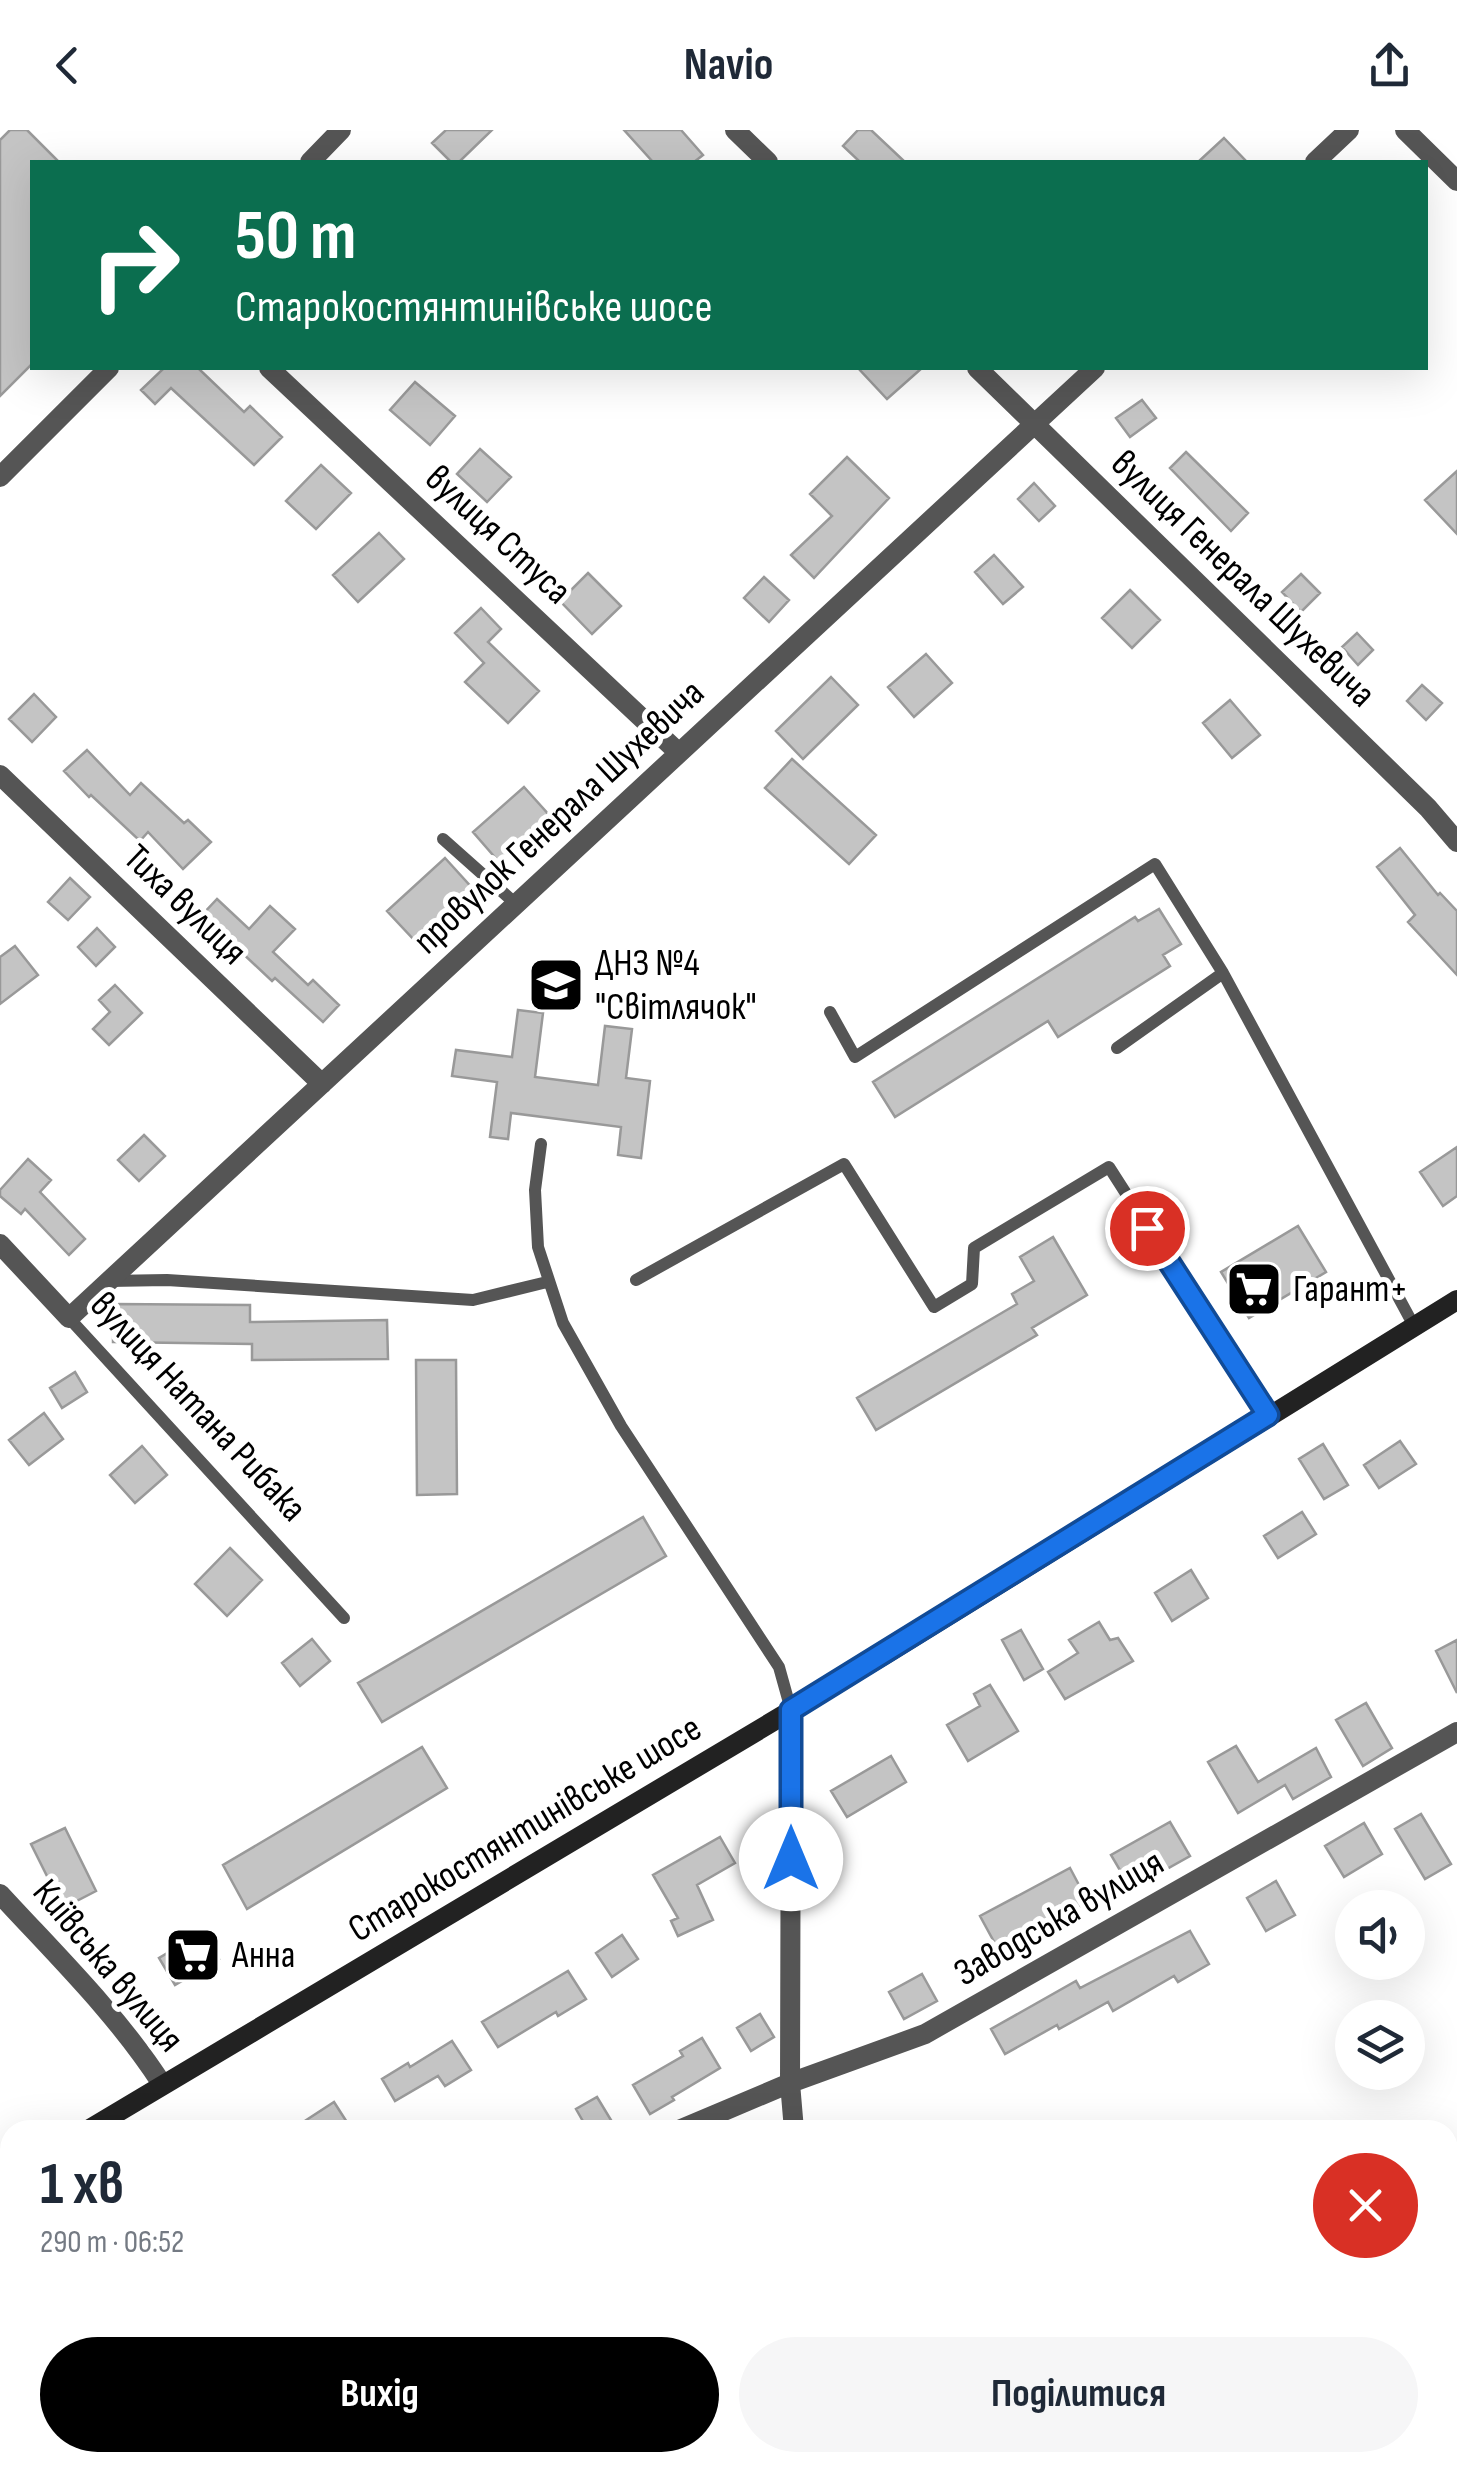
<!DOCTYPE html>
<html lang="uk">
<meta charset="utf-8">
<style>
:root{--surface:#fff;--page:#f6f6f7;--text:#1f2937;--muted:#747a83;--accent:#000}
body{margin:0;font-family:"Sofia Sans Condensed",sans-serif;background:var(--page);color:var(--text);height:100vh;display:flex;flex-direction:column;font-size:38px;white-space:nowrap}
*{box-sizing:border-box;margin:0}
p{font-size:32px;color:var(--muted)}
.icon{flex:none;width:55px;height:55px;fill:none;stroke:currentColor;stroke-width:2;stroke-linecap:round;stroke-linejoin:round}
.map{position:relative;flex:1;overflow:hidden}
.details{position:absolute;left:0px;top:1990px;width:1458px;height:352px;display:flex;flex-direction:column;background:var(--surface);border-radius:30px 30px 0 0;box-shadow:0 10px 40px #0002}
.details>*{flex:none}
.guide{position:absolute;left:30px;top:30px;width:1398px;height:210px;border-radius:0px;box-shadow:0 10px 40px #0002;background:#0b6e4f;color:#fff;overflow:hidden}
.controls{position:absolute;left:1335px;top:1760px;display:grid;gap:20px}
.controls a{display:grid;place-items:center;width:90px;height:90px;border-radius:50%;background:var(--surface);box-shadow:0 10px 40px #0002;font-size:50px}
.pin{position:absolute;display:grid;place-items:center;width:85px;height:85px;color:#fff;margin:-42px;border:5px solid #fff;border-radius:50%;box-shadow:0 2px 10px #0007}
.me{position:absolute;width:110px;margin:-55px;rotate:0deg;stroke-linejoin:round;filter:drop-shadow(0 0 8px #0008)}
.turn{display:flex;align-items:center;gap:35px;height:210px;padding:0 40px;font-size:45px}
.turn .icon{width:130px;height:130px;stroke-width:2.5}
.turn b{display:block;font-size:70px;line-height:85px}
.round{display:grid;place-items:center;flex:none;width:105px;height:105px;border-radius:52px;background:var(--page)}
.head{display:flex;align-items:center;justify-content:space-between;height:170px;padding:0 40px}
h1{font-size:60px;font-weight:700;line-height:75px}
.button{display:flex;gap:20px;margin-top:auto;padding:20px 40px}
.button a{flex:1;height:115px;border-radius:60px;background:var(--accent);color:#fff;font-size:40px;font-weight:700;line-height:115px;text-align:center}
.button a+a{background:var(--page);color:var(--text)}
header{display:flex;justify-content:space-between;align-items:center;height:130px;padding:0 40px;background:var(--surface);font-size:45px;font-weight:700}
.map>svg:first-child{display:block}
.building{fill:#c4c4c4;stroke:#999;stroke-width:2.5}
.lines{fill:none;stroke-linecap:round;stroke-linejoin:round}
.lane{stroke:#555;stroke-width:12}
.street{stroke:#555;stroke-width:20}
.secondary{stroke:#222;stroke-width:20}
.route-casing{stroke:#114b97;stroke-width:25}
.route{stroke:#1a73e8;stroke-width:18}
.labels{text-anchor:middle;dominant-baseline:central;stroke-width:10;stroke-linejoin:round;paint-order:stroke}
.street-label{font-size:38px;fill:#000;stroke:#fff}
.poi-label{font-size:38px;fill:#000;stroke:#fff;text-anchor:start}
</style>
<header><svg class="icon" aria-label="back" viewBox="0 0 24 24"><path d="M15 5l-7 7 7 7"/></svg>Navio<svg class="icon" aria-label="share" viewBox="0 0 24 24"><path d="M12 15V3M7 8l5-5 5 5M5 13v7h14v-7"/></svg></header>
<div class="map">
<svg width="1457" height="2341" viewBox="0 0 1457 2341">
<rect width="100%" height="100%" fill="#fff"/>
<!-- building -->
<path class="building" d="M10 0H27L59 32H32V234L0 266V10Z
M446 0H492L459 32H451L432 13Z
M624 0H681L703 25 694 32H653Z
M858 0H871L905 32H860L843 16Z
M1224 8 1247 32H1198Z
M164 238H198L244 282 250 276 282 307 254 335 171 258 155 274 141 260Z
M858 238H922L887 269Z
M415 252 455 286 430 315 390 280Z
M1142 270 1156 288 1130 307 1116 288Z
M480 319 511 347 487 372 457 344Z
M1186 322 1248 383 1231 401 1170 338Z
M847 327 889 368 814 448 791 425 832 386 810 364Z
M321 335 351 363 316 399 286 371Z
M1457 341V404L1425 370Z
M1034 353 1055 376 1039 391 1018 369Z
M379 403 404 429 358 472 333 445Z
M994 425 1023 457 1003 474 975 442Z
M588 443 621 476 592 504 560 471Z
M1301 444 1320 463 1301 482 1282 462Z
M764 447 789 470 769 492 744 468Z
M1130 460 1160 490 1132 518 1102 488Z
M481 478 501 499 488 512 539 561 508 593 465 552 484 533 455 503Z
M1357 503 1373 520 1358 535 1342 517Z
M926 524 952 553 914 587 888 557Z
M831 547 858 575 803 629 776 601Z
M1422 555 1442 573 1426 590 1407 571Z
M34 564 56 587 32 612 9 589Z
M1230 570 1260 605 1232 628 1203 593Z
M87 620 130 665 141 653 184 693 188 690 211 712 183 739 148 702 140 711 91 665 89 667 64 641Z
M792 629 876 705 849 734 765 658Z
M524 657 550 686 499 732 473 702Z
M1400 718 1438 765 1440 763 1457 781V845L1408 792 1415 785 1377 737Z
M445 728 474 760 416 812 387 781Z
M70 748 90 767 68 790 48 772Z
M217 769 249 799 270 776 295 799 273 822 308 855 313 850 339 875 323 892 275 848 272 851 202 785Z
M1159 779 1181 814 1163 825 1170 836 1058 907 1048 891 895 987 873 952 1135 787 1138 791Z
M97 798 115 817 96 836 78 817Z
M15 816 38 845 0 874V827Z
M115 855 142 883 109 915 93 899 110 882 99 870Z
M518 880 543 883 535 947 598 955 605 896 632 899 626 948 650 951 641 1028 618 1025 621 997 511 983 508 1009 490 1007 497 952 452 946 456 920 512 927Z
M144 1005 165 1026 139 1051 118 1030Z
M1457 1017V1066L1443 1076 1420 1042Z
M28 1029 51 1050 40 1062 85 1109 69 1125 25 1079 21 1084 0 1066V1060Z
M1298 1096 1326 1142 1249 1188 1221 1142Z
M1053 1107 1087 1165 1032 1198 1037 1205 876 1300 857 1268 1017 1174 1012 1164 1034 1151 1020 1127Z
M113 1174 250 1175V1192L387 1190 388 1229 252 1230V1214L113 1212Z
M416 1230H456L457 1364 417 1365Z
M75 1242 87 1262 62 1278 50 1258Z
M44 1283 63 1309 29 1335 9 1310Z
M1400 1311 1416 1334 1379 1358 1364 1335Z
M1323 1314 1348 1355 1324 1369 1299 1329Z
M142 1316 167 1345 135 1373 110 1345Z
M1302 1382 1316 1404 1278 1428 1264 1406Z
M643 1387 666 1426 382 1592 358 1553Z
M230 1418 262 1450 227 1486 195 1454Z
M1191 1440 1208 1468 1172 1491 1155 1463Z
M1099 1492 1110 1510 1118 1508 1133 1531 1065 1569 1048 1542 1078 1523 1069 1510Z
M1021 1500 1043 1539 1024 1550 1002 1510Z
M312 1509 330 1531 300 1556 282 1533Z
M1457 1510V1563L1436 1521Z
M990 1555 1018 1601 968 1631 947 1595 980 1576 974 1564Z
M1366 1573 1392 1618 1363 1636 1336 1590Z
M1236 1616 1258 1652 1316 1618 1331 1647 1293 1669 1285 1655 1238 1683 1208 1632Z
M422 1617 447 1658 247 1779 223 1735Z
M891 1626 906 1652 847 1687 831 1661Z
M1421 1684 1451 1734 1425 1749 1395 1699Z
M1170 1692 1190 1726 1131 1759 1111 1725Z
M1364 1693 1382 1724 1344 1747 1325 1716Z
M65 1698 96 1761 63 1778 31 1714Z
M720 1707 735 1733 697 1755 713 1790 678 1806 671 1791 678 1788 653 1745Z
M1070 1738 1088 1772 998 1819 980 1786Z
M1276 1751 1295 1785 1266 1801 1247 1768Z
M1190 1801 1209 1834 1178 1852 1174 1846 1113 1881 1108 1872 1059 1899 1057 1895 1005 1924 991 1899 1076 1851 1080 1858Z
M203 1802 219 1829 175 1855 159 1828Z
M622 1805 638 1829 612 1847 596 1823Z
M568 1841 586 1869 558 1886 556 1882 498 1917 482 1892Z
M922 1844 937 1871 904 1889 889 1862Z
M760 1884 774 1907 751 1921 737 1898Z
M702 1908 720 1938 672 1967 674 1970 650 1984 633 1955 683 1926 680 1921Z
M452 1911 471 1940 445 1956 438 1946 395 1971 382 1949 408 1933 410 1937Z
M597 1967 617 2000H588L576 1979Z
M334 1972 352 2000H291Z"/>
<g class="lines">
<!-- lane -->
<path class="lane" d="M443 709 516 774
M830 882 855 927 1155 734 1223 843 1414 1196
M1117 918 1223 843
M541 1014 535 1060 538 1117 563 1193 621 1296 779 1537 791 1580
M636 1150 844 1034 934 1177 972 1154 974 1118 1109 1037 1268 1285
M109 1151 167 1150 473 1170 547 1152
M69 1188 344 1488
M545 2341 546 2332"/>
<!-- street -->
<path class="street" d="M735 0 768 32
M1405 0 1457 51
M310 32 341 0
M1315 32 1349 0
M269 238 679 623
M977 238 1428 678 1457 712
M0 347 109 238
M0 645 322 954
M0 1114 69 1188 1095 238
M791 1580 790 1953 794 2000
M0 1764C57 1826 116 1883 162 1954
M679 2000 790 1953 925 1904 1457 1602
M158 2332 163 2341
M816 2332V2341
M129 2341 142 2332"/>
<!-- secondary -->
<path class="secondary" d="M88 2000 886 1524 1457 1170
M0 2054 10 2048"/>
</g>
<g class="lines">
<!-- route casing -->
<g class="route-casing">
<path id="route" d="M791 1729V1580L1268 1285 1147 1098"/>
</g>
<!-- route -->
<use href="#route" class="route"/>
</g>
<!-- icons -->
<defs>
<g id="school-square" transform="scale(2.875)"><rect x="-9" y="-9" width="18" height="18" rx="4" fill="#000" stroke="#fff"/><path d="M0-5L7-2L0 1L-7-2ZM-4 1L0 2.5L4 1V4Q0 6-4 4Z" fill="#fff"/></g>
<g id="supermarket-square" transform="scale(2.875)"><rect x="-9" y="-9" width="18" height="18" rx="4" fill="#000" stroke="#fff"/><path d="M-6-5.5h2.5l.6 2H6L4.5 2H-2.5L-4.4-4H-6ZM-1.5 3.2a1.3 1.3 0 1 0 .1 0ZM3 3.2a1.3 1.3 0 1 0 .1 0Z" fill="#fff"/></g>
</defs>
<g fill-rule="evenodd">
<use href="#school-square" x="556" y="855"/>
<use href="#supermarket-square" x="1254" y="1159"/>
<use href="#supermarket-square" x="193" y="1825"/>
</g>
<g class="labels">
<!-- street labels -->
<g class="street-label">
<text transform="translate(498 405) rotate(43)">вулиця Стуса</text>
<text transform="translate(1243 449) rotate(44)">вулиця Генерала Шухевича</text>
<text transform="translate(559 687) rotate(-43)">провулок Генерала Шухевича</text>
<text transform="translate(185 775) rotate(44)">Тиха вулиця</text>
<text transform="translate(198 1277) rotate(47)">вулиця Натана Рибака</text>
<text transform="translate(525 1699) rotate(-31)">Старокостянтинівське шосе</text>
<text transform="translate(1059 1788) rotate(-30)">Заводська вулиця</text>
<text transform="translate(108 1836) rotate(50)">Київська вулиця</text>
</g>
<!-- poi labels -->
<g class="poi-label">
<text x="595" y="833">ДНЗ №4<tspan x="595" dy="44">"Світлячок"</tspan></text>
<text x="1293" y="1159">Гарант+</text>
<text x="232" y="1825">Анна</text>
</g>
</g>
</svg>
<div class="controls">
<a><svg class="icon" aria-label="sound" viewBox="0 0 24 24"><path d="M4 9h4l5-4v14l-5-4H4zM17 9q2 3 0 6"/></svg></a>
<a><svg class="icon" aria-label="layers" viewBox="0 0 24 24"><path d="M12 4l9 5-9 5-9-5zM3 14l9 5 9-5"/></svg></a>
</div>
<div class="pin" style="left:1147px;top:1098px;background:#d93025"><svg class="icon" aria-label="arrive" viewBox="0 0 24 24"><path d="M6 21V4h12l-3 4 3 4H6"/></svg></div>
<svg class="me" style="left:791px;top:1729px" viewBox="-20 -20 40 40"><circle r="19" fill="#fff"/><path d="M0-13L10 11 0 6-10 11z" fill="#1a73e8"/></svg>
<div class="guide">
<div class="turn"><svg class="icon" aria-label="right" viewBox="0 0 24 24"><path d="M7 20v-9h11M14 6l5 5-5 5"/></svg><div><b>50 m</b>Старокостянтинівське шосе</div></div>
</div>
<section class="details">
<div class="head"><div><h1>1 хв</h1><p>290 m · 06:52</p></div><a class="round" style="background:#d93025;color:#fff"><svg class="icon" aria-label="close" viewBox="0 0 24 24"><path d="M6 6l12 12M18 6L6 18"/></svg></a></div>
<div class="button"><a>Вихід</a><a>Поділитися</a></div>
</section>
</div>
